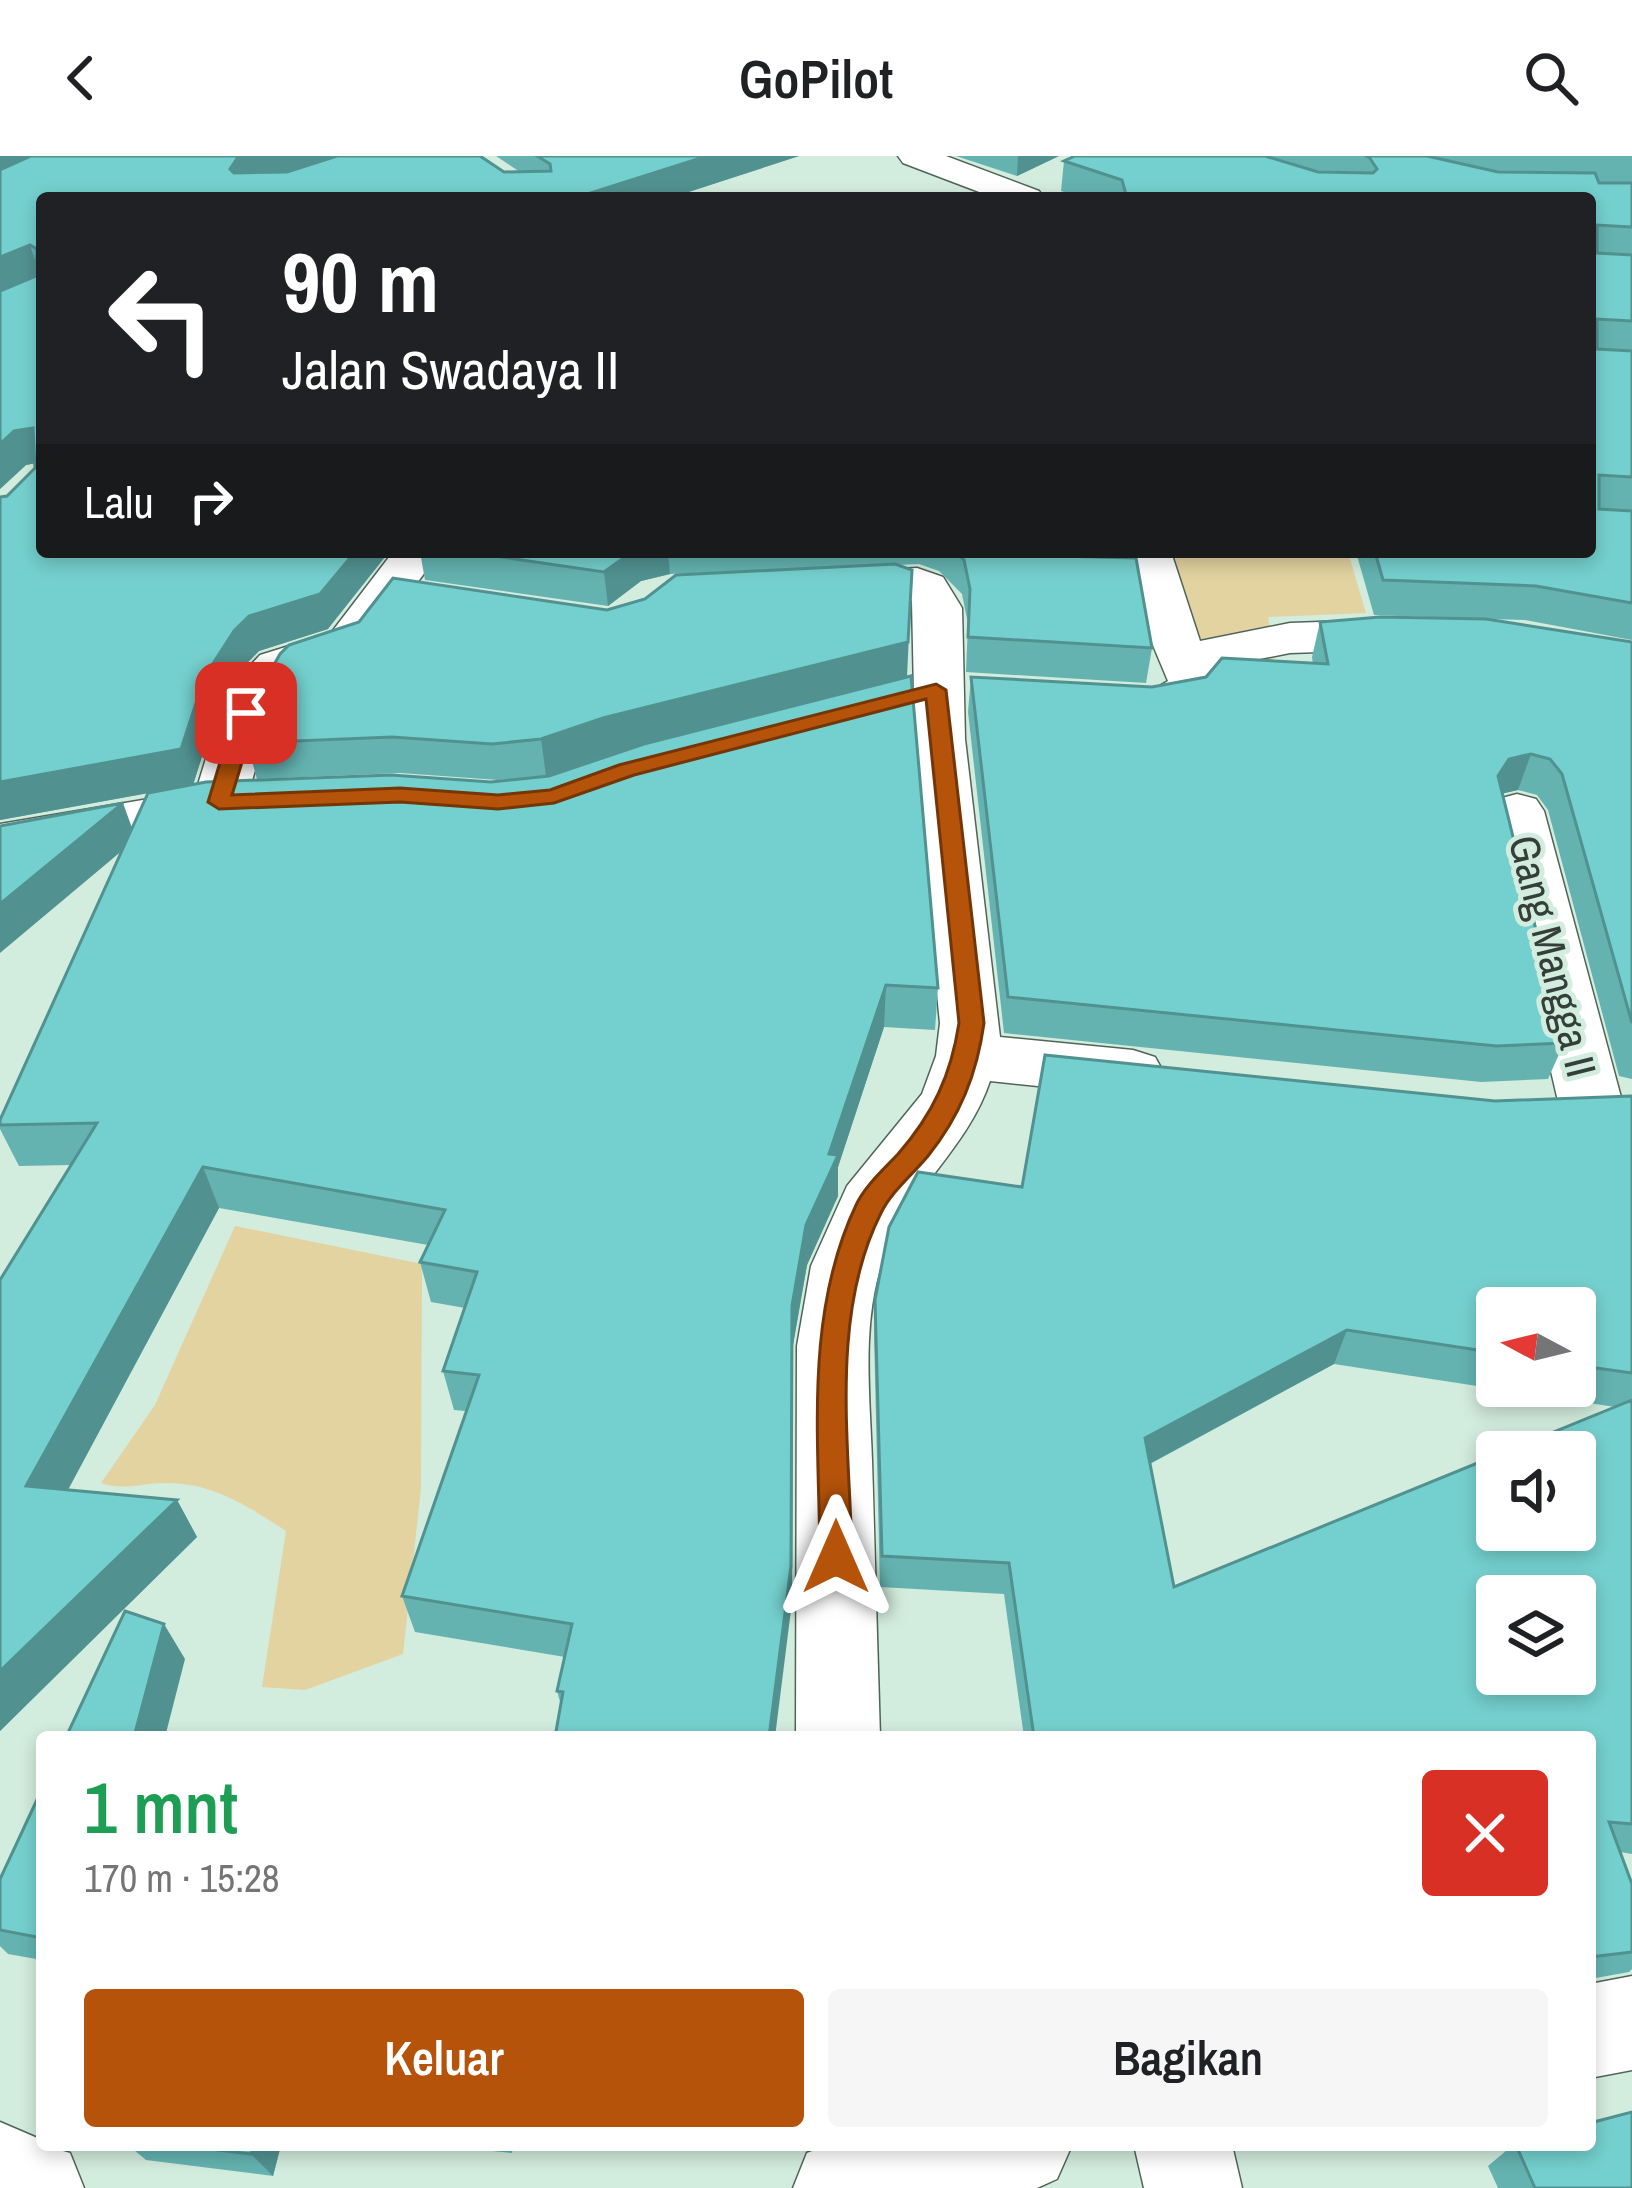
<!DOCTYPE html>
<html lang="id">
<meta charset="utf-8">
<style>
:root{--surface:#fff;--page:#f6f6f6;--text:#202124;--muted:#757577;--accent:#b45309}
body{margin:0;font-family:"Archivo Narrow",sans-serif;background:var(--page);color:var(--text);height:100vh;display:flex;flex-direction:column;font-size:45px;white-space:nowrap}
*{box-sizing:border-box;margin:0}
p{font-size:39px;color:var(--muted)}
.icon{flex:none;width:66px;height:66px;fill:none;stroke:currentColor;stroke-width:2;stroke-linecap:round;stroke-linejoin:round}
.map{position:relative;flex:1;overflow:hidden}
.side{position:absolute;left:36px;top:1575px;width:1560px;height:420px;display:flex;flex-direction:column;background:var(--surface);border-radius:12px;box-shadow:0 6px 18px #0003}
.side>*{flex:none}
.banner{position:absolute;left:36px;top:36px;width:1560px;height:366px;border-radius:12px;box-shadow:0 6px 18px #0003;background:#202124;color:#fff;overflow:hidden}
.needle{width:78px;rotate:277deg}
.fabs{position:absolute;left:1476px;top:1131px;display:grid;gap:24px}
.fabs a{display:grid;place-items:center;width:120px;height:120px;border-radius:12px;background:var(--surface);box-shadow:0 6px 18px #0003;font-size:60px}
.pin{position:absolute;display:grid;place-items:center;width:102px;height:102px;color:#fff;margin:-51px;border-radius:24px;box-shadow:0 6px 18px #0006}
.me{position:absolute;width:132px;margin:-66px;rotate:0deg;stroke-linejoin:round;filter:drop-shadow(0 0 9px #0008)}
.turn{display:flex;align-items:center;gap:42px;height:252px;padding:0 48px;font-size:54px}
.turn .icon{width:156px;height:156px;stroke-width:2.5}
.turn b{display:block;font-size:84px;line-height:102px}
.then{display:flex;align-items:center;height:114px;padding:0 48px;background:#0003;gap:24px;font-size:45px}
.round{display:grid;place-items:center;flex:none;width:126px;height:126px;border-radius:12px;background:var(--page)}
.summary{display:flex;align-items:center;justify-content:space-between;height:204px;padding:0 48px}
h1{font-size:72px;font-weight:600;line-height:90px;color:#1e9e55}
.primary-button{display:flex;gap:24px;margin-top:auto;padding:24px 48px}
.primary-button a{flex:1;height:138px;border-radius:12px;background:var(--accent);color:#fff;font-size:48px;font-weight:600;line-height:138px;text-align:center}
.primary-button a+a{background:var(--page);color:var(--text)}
header{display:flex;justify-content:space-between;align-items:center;height:156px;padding:0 48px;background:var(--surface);font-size:54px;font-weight:600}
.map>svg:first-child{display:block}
.green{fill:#e3d3a0}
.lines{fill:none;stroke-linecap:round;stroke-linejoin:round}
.minor-casing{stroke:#4f6558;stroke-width:3}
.minor{fill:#fff;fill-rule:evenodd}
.wall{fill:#64b3b1;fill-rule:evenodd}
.shaded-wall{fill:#519290}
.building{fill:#74d0ce;stroke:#519290;stroke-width:3;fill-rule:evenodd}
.route{fill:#b45309;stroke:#753606;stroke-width:3}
.labels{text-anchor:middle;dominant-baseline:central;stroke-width:10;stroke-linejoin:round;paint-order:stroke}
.street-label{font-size:42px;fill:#353f39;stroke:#d2ecdd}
</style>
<header><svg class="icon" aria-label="back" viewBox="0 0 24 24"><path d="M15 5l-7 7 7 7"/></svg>GoPilot<svg class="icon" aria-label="search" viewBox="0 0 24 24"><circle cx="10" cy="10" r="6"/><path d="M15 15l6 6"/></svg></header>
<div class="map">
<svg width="1632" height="2032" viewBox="0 0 1632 2032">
<rect width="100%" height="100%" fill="#d2ecdd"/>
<!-- green -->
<path class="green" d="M1037 396H1348L1366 457 1268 461 1278 529 1181 524 1156 499 1144 435Z
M235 1070 422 1108 421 1332 403 1498 305 1534 262 1531 286 1375C248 1350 213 1327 166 1327 143 1327 122 1335 101 1327L155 1249Z"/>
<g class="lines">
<!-- minor casing -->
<g class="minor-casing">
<path id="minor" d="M898 0H946L1039 35 1044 42H995L903 7Z
M393 396H440L365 497 296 521 286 531 272 557 248 638 254 646 246 658 0 704V668L196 635 220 557 247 513 260 499 331 477Z
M1125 396H1171L1200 485 1290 467 1408 463 1425 468 1432 478 1425 488 1408 493 1290 497 1213 512 1219 526C1192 565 1144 568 1100 557L1093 546 1100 535 1158 531 1168 525 1142 463Z
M917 412 943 421 962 452 965 583 1000 881 1133 894 1155 901 1164 917 1155 933 1133 940 990 925C967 994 907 1035 883 1104 861 1167 870 1240 872 1305 875 1397 877 1489 880 1581H796L797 1190 811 1110 847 1030 922 938 936 900 940 867 916 631 912 445 908 440 823 442 806 438 799 428 806 418Z
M1517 638 1536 643 1544 655 1622 945 1613 961 1590 968 1567 961 1558 945 1490 655 1498 643Z
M1632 1820V1914L1590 1922V1828Z
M0 1966 42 1984V1989L70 1997 84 2032H0Z
M827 1989H1072L1057 2023 1037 2032H793L807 1997Z
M1134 1989H1232L1242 2032H1144Z"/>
</g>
<!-- minor -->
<use href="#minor" class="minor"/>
</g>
<!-- wall -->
<path class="wall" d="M0 0 504 16H520L496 0H799L670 42H42L328 473 259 495 244 510 216 556 193 629 491 626 549 620 629 593 546 620 498 624 400 617 257 623 247 587 607 454 855 410 670 418 641 425 608 450 425 424 420 396H1059V400L1152 492 1146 527 966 516 968 468 962 438 939 415 919 408 896 409 938 832 935 874 884 871 838 1011V1040L807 1109 793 1189 792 1446 561 1549 557 1535 565 1501 415 1476 402 1440 466 1255 454 1254 443 1215 465 1152 431 1146 420 1106 428 1089 219 1052 68 1334 177 1344 197 1381 0 1575V1124L71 1009 19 1010 0 973V964L148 637 0 664V341L7 340 35 312V307L26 309 0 333Z
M956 0H1059L1017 20Z
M1075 0H1632V484L1525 464 1487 463 1632 486V923L1619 920 1548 654 1537 639 1518 634 1502 637 1564 887 1548 923 1481 926 1004 877 968 556 971 521 1152 531 1313 508 1312 501 1320 466 1485 463 1374 459 1356 396H1590V42H1082L1061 35 1064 5Z
M1632 940V1698L1620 1696 1632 1728V1813L1629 1816 1590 1823V1581H1024L1004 1438 880 1431 874 1178 875 1144 1022 1031 1495 945ZM1497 1152H1575V1230H1497ZM1334 1208 1615 1251 1174 1431 1150 1308Z
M42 1633V1804L8 1798 0 1790V1723Z
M128 1989H281L273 2020 146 2004Z
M429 1989H513L512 1997Z
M1513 1989H1590L1632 2032H1498L1488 2010Z"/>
<!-- shaded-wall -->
<path class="shaded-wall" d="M0 0H31L0 16Z
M241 0H337L245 31 230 13 238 1Z
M707 0H799L670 42H574Z
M1018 0H1059L1017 20Z
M30 89 40 120 0 137V101Z
M33 272 42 306 26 309 0 333V288L14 275Z
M355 396H389L328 473 259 495 244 510 216 556 193 629 0 664V626L234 475 249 460Z
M632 396H668L670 418 641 425 608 450 604 416Z
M912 414 907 521 607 599 546 620 541 583Z
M1531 598 1518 634 1497 639 1498 620 1509 603Z
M123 647 136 683 0 797V748Z
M886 829 884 871 838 1011V1040L807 1109 793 1189 792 1446 775 1581H769L792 1150 806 1069Z
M203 1011 219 1052 50 1367 26 1330Z
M1347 1174 1334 1208 1136 1315 1145 1282Z
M177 1344 197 1381 0 1575V1515Z
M164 1468 185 1503 165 1581H134Z
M254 1989H281L273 2020 251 1998Z"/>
<!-- building -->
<path class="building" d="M31 0H241L238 1 230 13 234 17 287 16 337 0H480L504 16 551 15 550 8 537 0H707L575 42H42V396H355L320 438 249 460 234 475 205 520 181 593 0 626V341L7 340 35 312 33 272 14 275 0 288V135L36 120 37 93 30 89 0 101V14Z
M1075 0H1265L1318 16 1373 17 1377 13 1369 1 1365 0H1427L1498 16 1595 17 1599 27H1632V71L1597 69V97L1632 99V165L1597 163V193L1632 195V321L1599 319V353L1632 355V447L1536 430 1383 424 1375 396H1590V42H1127L1122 24 1064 5Z
M467 396H632L604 416Z
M956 396H1059V400L1136 402 1152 492 968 481 970 433 964 404Z
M895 408 912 414 908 486 603 562 541 583 492 588 392 581 247 587 266 523 280 498 289 489 359 466 393 422 607 454 645 443 676 419Z
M1380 461 1486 463 1632 486V867L1562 618 1550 603 1531 598 1509 603 1498 620 1564 887 1496 890 1008 841 971 521 1152 531 1206 521 1222 502 1328 508 1320 466Z
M911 520 938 832 886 829 829 998 838 999 806 1069 792 1150 791 1410 769 1581H555L563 1536 557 1535 572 1468 402 1440 479 1219 443 1215 477 1116 420 1106 445 1054 203 1011 26 1330 177 1344 0 1515V1124L97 967 0 969V964L148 637 206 626 391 619 491 626 549 620 644 588Z
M123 647 0 748V670Z
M1045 899 1495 945 1632 940V1217L1575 1209V1152H1497V1197L1347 1174 1145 1282 1174 1431 1497 1299V1374H1575V1296H1505L1632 1244V1668L1609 1666 1632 1728V1796L1590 1801V1581H1034L1009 1407 882 1400 875 1144 889 1071 918 1016 1022 1031ZM1497 1440H1575V1518H1497Z
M125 1455 164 1468 134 1581H66Z
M42 1633V1782L0 1774V1723Z
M1632 1956V2032H1535L1516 1989H1590V1967Z
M178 1989H254L251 1998Z"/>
<!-- route -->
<path class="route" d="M936 528 946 534 984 867C977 918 960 960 928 1000 913 1018 891 1036 881 1057 829 1160 850 1290 852 1401L847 1411 836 1416 824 1411 820 1401C819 1282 804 1157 857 1047 866 1029 884 1013 898 998 933 958 951 919 959 867L926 543 634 619 554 647 498 653 400 646 219 653 208 646 235 557 246 550 257 557 232 639 400 632 498 639 550 634 619 609Z"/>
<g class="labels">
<!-- street labels -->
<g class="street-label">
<text transform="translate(1553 800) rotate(76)">Gang Mangga II</text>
</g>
</g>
</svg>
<div class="fabs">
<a><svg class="needle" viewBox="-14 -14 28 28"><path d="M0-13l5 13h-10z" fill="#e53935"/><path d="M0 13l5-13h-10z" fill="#757577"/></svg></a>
<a><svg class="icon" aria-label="sound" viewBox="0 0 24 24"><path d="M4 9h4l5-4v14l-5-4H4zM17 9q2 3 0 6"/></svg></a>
<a><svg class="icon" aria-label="layers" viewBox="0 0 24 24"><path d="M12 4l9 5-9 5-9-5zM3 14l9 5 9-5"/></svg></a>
</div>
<div class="pin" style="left:246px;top:557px;background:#d93025"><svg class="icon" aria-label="arrive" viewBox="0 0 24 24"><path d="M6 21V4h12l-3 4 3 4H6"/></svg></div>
<svg class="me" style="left:836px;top:1401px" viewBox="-20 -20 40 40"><path d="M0-17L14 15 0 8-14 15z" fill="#b45309" stroke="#fff" stroke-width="4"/></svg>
<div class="banner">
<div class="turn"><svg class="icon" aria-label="left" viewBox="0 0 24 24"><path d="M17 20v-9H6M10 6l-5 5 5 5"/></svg><div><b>90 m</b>Jalan Swadaya II</div></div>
<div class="then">Lalu<svg class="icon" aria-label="right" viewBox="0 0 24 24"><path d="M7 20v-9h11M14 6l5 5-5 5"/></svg></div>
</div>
<section class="side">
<div class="summary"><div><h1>1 mnt</h1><p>170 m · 15:28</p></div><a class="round" style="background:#d93025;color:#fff"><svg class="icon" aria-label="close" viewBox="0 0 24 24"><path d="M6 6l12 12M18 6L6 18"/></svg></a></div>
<div class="primary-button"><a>Keluar</a><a>Bagikan</a></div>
</section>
</div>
